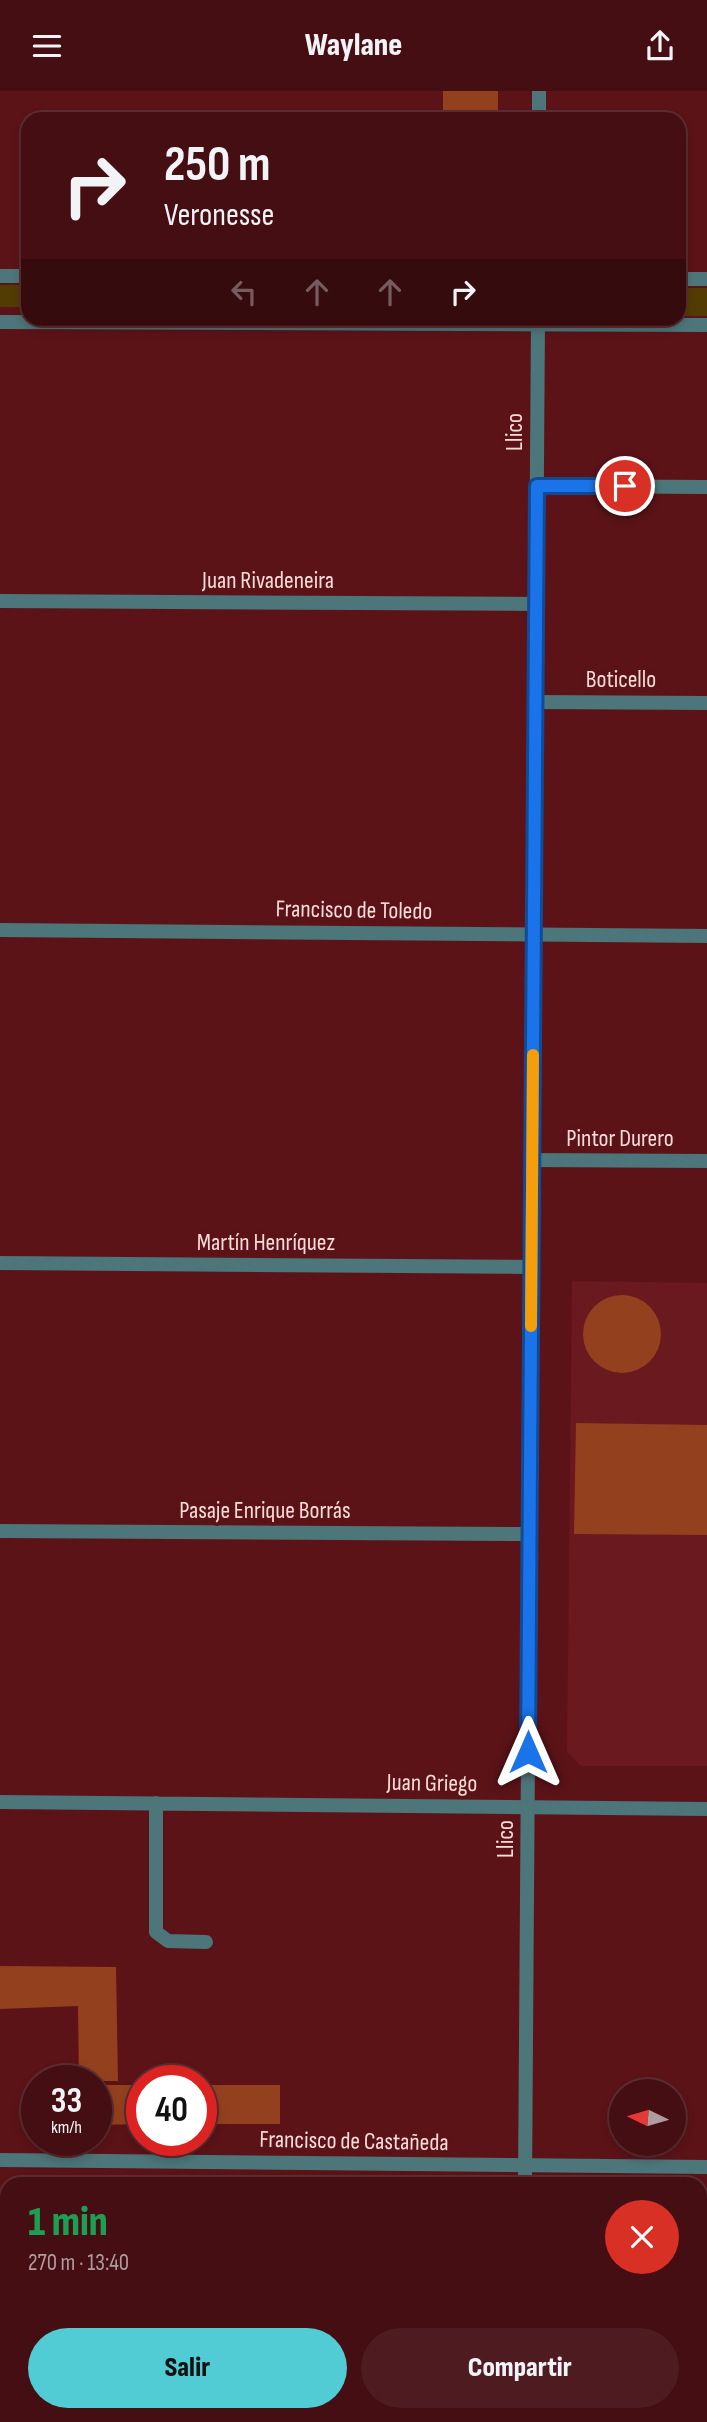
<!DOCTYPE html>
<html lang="es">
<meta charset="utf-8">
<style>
:root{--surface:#440e12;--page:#4e1c20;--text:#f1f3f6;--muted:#af9c9f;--line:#5c2e32;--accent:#51ccd4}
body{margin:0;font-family:"Sofia Sans Condensed",sans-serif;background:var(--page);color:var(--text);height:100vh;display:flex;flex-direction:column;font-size:26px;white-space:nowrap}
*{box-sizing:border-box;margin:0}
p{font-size:23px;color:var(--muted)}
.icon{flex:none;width:38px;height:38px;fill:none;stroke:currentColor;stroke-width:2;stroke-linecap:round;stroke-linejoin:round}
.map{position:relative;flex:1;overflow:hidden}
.panel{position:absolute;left:0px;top:2086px;width:707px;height:245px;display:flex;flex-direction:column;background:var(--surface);border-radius:21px 21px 0 0;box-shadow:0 4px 10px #0003,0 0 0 2px var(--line)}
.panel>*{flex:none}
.top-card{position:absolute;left:21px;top:21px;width:665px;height:214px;border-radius:21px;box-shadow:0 4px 10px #0003,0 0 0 2px var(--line);background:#440e12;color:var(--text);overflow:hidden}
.needle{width:46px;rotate:275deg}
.fabs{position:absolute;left:609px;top:1988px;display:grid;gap:14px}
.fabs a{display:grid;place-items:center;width:77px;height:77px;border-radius:50%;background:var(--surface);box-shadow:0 4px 10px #0003,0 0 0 2px var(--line);font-size:35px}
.speed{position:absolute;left:21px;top:1974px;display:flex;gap:14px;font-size:35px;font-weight:700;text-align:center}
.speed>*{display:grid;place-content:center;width:91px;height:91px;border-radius:50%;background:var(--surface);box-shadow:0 4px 10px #0003,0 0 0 2px var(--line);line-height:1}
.speed small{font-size:18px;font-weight:400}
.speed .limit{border:10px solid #d22;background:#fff;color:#111}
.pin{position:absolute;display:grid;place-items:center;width:60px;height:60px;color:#fff;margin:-30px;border:4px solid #fff;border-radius:50%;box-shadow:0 2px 7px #0007}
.me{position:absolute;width:77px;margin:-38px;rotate:0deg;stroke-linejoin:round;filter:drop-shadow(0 0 5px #0008)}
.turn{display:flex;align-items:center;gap:24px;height:147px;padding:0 28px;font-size:32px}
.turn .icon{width:91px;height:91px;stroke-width:2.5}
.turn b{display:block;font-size:49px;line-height:60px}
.lanes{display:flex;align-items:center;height:66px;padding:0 28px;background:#0003;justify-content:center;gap:35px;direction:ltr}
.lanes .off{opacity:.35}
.round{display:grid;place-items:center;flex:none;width:74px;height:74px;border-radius:37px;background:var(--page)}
.overview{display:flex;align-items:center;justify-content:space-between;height:119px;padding:0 28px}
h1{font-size:42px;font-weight:800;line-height:52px;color:#1e9e55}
.cta{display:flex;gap:14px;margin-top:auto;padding:14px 28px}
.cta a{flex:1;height:80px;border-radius:42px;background:var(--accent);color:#111;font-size:28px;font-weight:800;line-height:80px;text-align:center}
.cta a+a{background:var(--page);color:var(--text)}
header{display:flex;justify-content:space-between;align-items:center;height:91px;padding:0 28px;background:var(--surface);font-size:32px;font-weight:800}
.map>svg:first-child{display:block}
.built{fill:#6a191e}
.green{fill:#533b04}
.building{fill:#93401e}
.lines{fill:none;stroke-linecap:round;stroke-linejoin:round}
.minor{stroke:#4c7679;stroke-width:14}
.tertiary{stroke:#4c7679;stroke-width:14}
.route-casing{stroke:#114b97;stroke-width:18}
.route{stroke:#1a73e8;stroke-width:12}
.slow{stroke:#f59e0b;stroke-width:12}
.labels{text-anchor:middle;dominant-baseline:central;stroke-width:7;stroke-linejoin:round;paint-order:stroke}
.street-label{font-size:24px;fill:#f9dddb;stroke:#5b1318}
</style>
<header><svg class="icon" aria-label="menu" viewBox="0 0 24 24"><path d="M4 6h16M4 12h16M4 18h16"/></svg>Waylane<svg class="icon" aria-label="share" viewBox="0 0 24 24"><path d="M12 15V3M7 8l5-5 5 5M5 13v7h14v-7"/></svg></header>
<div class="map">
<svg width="707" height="2331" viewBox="0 0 707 2331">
<rect width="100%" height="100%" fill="#5b1318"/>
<!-- built -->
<path class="built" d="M572 1190 707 1192V1675H581L567 1661Z"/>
<!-- green -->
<path class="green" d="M0 194H28V216H0Z
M679 197H707V225H679Z"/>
<!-- building -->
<path class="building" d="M443 0H498V27H443Z
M583 1243a39 39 0 1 1 78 0a39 39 0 1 1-78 0Z
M576 1332 707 1334V1444L574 1443Z
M0 1875 116 1876 118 1990H79L78 1915 0 1918Z
M96 1994H142V2033L96 2034Z
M201 1994H280V2033H201Z"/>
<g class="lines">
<!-- minor -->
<path class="minor" d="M0 185H28
M679 188H707
M0 231 707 234
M537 395 707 396
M0 510 536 513
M535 611 707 612
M0 839 707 845
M532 1069 707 1070
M0 1172 531 1176
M0 1440 530 1443
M0 1711 707 1718
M156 1712V1841L168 1850 206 1851
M0 2069 707 2076
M318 2324 320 2331
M20 2331V2324
M53 2331V2324
M283 2331 285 2324"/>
<!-- tertiary -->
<path class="tertiary" d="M539 28V0
M525 2093 538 228
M523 2331V2324"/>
</g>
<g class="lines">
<!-- route casing -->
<g class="route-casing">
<path id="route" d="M528 1661 537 395H625"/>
</g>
<!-- route -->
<use href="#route" class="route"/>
<!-- slow -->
<path class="slow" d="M531 1235 533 964"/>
</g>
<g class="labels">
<!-- street labels -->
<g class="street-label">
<text transform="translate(514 341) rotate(-90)">Llico</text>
<text x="268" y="489">Juan Rivadeneira</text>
<text x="621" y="588">Boticello</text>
<text transform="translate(354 819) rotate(1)">Francisco de Toledo</text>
<text x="620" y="1047">Pintor Durero</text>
<text x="266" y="1151">Martín Henríquez</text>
<text x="265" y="1419">Pasaje Enrique Borrás</text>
<text transform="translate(432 1692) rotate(1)">Juan Griego</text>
<text transform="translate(505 1748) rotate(-90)">Llico</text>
<text transform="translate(354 2050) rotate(1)">Francisco de Castañeda</text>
</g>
</g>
</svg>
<div class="fabs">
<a><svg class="needle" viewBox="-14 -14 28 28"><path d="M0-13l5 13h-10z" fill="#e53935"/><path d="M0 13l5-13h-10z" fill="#af9c9f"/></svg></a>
</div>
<div class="speed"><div>33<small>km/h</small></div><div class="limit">40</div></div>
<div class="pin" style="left:625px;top:395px;background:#d93025"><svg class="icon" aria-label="arrive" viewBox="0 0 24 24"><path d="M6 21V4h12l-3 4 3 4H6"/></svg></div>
<svg class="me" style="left:528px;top:1661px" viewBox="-20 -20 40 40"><path d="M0-17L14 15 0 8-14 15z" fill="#1a73e8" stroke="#fff" stroke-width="4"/></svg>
<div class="top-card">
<div class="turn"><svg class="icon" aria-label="right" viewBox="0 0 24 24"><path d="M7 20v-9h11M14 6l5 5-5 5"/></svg><div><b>250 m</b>Veronesse</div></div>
<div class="lanes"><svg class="icon off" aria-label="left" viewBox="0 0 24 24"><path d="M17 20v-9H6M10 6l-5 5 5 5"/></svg><svg class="icon off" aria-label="ahead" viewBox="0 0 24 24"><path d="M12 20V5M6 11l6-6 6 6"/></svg><svg class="icon off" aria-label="ahead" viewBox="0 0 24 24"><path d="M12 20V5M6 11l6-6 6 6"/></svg><svg class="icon" aria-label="right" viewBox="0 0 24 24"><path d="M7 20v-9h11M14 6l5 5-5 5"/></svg></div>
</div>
<section class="panel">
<div class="overview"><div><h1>1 min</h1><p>270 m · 13:40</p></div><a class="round" style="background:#d93025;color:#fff"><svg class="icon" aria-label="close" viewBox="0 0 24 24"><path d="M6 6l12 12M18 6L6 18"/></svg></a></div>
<div class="cta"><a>Salir</a><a>Compartir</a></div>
</section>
</div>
